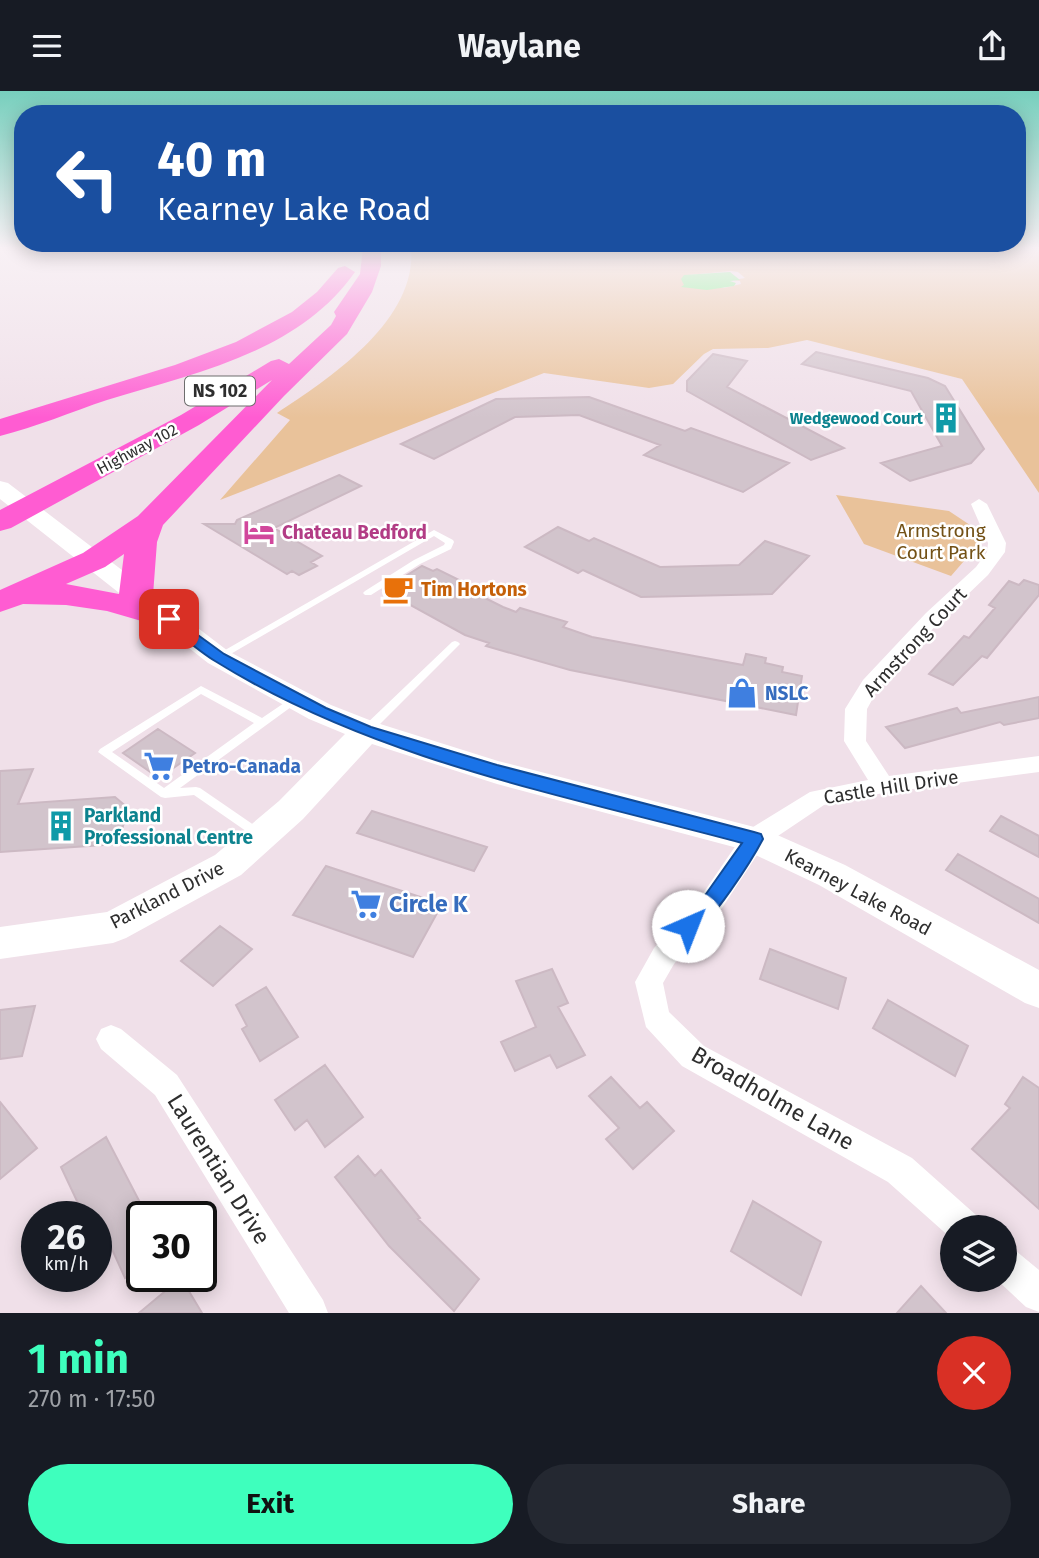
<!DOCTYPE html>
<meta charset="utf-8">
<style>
:root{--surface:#171b24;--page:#242831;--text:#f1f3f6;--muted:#9ea1a6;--accent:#3effbd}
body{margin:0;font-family:"Fira Sans",sans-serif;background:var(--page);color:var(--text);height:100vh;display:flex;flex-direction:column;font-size:26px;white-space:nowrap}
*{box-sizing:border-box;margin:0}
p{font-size:23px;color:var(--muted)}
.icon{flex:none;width:38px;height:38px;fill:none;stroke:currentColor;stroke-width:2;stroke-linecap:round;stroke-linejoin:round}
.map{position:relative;height:1222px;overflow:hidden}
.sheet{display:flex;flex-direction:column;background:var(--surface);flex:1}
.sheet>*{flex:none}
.top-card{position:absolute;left:14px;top:14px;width:1012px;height:147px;border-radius:28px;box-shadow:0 4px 18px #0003;background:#1a4fa0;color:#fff;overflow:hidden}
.tools{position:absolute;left:940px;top:1124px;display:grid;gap:14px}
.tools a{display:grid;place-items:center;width:77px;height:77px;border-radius:50%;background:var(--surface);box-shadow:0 4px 18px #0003;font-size:35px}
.speed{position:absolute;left:21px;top:1110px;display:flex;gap:14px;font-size:35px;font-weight:700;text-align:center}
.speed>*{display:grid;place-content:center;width:91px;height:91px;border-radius:50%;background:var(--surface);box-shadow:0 4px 18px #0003;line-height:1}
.speed small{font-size:18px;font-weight:400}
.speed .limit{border:4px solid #111;border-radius:10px;background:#fff;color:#111}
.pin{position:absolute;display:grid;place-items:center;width:60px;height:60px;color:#fff;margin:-30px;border-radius:14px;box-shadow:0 4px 10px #0006}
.me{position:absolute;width:77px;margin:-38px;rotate:44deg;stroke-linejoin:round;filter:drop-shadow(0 0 5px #0008)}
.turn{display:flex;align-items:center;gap:24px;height:147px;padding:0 28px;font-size:32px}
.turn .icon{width:91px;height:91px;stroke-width:2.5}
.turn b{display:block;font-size:49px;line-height:60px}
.round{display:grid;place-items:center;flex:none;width:74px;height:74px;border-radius:37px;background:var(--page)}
.headline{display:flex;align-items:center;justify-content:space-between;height:119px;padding:0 28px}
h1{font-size:42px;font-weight:700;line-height:52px;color:var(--accent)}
.cta{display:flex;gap:14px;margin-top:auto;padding:14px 28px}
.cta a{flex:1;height:80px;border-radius:42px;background:var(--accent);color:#111;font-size:28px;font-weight:700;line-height:80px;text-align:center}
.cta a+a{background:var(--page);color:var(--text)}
header{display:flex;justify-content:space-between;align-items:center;height:91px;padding:0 28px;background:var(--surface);font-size:32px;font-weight:700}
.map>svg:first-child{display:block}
.green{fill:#e9c29a;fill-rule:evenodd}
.water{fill:#6ef77d}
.building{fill:#d2c4cc;stroke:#ccb9c3;stroke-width:2}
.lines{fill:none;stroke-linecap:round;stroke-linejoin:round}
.lane{fill:#fff;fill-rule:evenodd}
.street{fill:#fff;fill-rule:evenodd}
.secondary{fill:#fff;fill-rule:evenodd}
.highway{fill:#ff5cd2;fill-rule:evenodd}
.route{fill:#1a73e8;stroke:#114b97;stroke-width:2}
.labels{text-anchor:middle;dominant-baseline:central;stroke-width:5;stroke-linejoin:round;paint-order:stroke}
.far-culture-label{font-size:16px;font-weight:bold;fill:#0d838f;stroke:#fff;text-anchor:end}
.far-street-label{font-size:16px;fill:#2e2e2e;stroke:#fff}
.shield{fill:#fff;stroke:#6d6d6d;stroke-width:2}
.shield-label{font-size:18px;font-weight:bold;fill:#2e2e2e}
.park-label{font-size:19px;fill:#735116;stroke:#fff}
.hotel-label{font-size:19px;font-weight:bold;fill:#b23c85;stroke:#fff;text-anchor:start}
.food-label{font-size:19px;font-weight:bold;fill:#c56008;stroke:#fff;text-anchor:start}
.street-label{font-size:19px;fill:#2e2e2e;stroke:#fff}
.shop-label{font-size:19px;font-weight:bold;fill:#366cbe;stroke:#fff;text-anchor:start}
.culture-label{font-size:19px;font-weight:bold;fill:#0d838f;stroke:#fff;text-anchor:start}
.near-shop-label{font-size:23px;font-weight:bold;fill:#366cbe;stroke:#fff;text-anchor:start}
.near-street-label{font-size:23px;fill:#2e2e2e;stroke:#fff}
</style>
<header><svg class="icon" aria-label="menu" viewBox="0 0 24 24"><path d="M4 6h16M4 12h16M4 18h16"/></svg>Waylane<svg class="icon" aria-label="share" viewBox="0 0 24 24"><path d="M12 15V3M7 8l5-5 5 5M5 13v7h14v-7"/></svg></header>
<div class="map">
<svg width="1039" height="1222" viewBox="0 0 1039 1222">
<rect width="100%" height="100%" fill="#f0e0e9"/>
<!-- green -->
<path class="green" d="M411 156H1039V402L962 288 807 249 768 257 713 258 704 263 673 293 649 297 544 282 220 409 290 329 277 322C330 287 418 229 411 156ZM731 180 738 181 745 187 734 189 740 190 741 193 724 197 688 184Z
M836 404 949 420 970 434 976 442 977 455 951 485 864 453Z"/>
<!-- water -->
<path class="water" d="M730 181 740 189 730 190 736 192 734 195 707 199 681 196 684 194 681 188 684 184Z"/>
<!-- building -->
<path class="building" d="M816 261 928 287 945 295 984 358 971 372 910 390 881 372 942 355 911 300 802 273Z
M713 263 747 270 727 296 844 357 811 369 687 300V290Z
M589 306 685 340 691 337 789 372 743 401 644 364 660 354 579 324 515 326 434 368 401 353 496 308Z
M339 384 361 395 274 437 322 465 311 471 317 475 299 484 292 480 287 483 204 433H235L237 429Z
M558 436 589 450 594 447 660 476 739 474 765 450 809 465 772 503 641 506 583 479 578 482 525 456Z
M422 475 433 480 437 478 461 490 457 493 503 516 516 521 520 517 567 531 563 536 592 546 743 574 746 563 766 567 765 572 783 576 782 581 802 585 796 624 570 579 486 555 489 552 465 544 383 499Z
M1024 489 1039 494V504L987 567 982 565 953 594 929 583 964 545 969 547 995 517 989 514 1009 490 1019 494Z
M1039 606V627L1004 634 1000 631 905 657 886 636 957 617 961 622Z
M158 638 195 662 159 687 123 662Z
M33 678 18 713 115 706 128 717 118 753 0 761V680Z
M372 720 487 756 474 780 357 742Z
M1001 725 1039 745V766L990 740Z
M958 763 1039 808V832L946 779Z
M326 775 442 813 413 866 293 824Z
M220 835 252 858 213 895 181 870Z
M770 858 846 887 838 918 760 888Z
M552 878 568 912 558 916 585 964 557 977 550 964 515 980 501 951 536 936 516 890Z
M266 896 298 946 260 970 242 938 247 935 236 914Z
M888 909 968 955 955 985 873 937Z
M35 915 22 965 0 968V919Z
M325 974 363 1026 325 1056 307 1029 295 1039 275 1009Z
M611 986 640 1017 647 1011 674 1040 633 1078 606 1048 619 1037 589 1005Z
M1023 986 1039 997V1118L972 1058 1010 1017 1005 1013Z
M0 1011 37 1057 0 1088Z
M106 1046 147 1125H142V1175L125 1187 97 1125H84L61 1076Z
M358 1065 375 1085 381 1079 420 1127 418 1128 479 1188 454 1220 389 1155 335 1086Z
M753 1110 821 1151 801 1204 731 1160Z
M181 1187 202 1222H139Z
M921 1195 946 1222H897Z"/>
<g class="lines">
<!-- lane -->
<path class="lane" d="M434 439 453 449 454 451 451 458 420 473 371 504H365L363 502 365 500 414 469 444 454 445 452 434 445 222 568H214L213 566Z
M455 550 458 551 460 553 370 643H362L361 640 362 637 452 551Z
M201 595 262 627 293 606H301L302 608 180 697 196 696 200 697 264 741 266 744 264 747 260 749 256 747 194 704 165 707 161 706 98 661 100 658ZM201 603 254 632 164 697 112 661Z"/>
<!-- street -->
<path class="street" d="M979 408 987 413 1006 452 1005 461 988 484 940 530 878 598 867 618 866 650 889 685 1039 665V681L883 702 824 714 763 755 722 817 674 873 663 892 669 921 704 955 912 1067 976 1124 981 1136H952V1148L888 1091 682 975 646 936 635 891 654 857 704 801 745 741 810 701 868 689 844 650 845 618 863 589 926 522 976 476 987 461 988 452 971 413Z
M111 934 121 938 177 984 323 1209 328 1222H289L155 1004 101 958 96 948 101 938Z
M1004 1155 1016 1160 1039 1179V1221L1026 1216 996 1188H1004Z"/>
<!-- secondary -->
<path class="secondary" d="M0 390 8 392 228 560 331 614 377 632 498 670 766 739 845 774 1039 879V917L1025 912 819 794 745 759 497 693 372 653 303 728 241 784 126 847 113 852 0 868V836L107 821 215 764 279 710 345 643 309 628 208 572 0 408Z"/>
<!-- highway -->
<path class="highway" d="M363 156H381V175L372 201 347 243 284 305 163 434 157 451 153 504 148 510 181 521 186 528 181 535 169 538 107 520 66 514 23 513 0 521V499L83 462 138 425 272 289 199 334 11 437 0 440V419L181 324 271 270 279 268 289 273 331 234 336 225 334 221 360 183ZM124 463 119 503 66 493 105 476Z
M345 175 355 181C298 262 195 282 107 309 71 321 36 336 0 345V328L175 274 236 251 292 221 317 201 338 177Z"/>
</g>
<!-- sky -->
<linearGradient id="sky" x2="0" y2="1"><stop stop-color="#77cfbd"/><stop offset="0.48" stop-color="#f8f1f5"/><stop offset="1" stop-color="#f8f1f5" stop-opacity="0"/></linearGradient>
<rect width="1039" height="327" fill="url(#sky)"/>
<!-- route -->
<path class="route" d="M169 523 224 563 326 617 371 636 497 674 754 741 761 743 763 748C753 767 710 836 691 842 686 844 686 843 681 841L678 835 706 803 742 752C563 704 374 669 215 570 197 559 181 544 164 531L162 528Z"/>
<!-- icons -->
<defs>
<g id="building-bare" transform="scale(2.415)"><path d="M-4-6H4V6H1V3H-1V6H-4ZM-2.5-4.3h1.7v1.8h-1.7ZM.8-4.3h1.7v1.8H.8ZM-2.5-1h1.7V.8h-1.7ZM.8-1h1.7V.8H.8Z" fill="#0f9aa8" stroke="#fff" stroke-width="2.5" paint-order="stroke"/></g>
<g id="hotel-bare" transform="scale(2.415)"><path d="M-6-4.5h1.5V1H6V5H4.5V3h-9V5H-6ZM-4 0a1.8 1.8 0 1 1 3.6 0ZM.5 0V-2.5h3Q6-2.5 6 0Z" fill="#d1479c" stroke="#fff" stroke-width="2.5" paint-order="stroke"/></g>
<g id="cafe-bare" transform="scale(2.415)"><path d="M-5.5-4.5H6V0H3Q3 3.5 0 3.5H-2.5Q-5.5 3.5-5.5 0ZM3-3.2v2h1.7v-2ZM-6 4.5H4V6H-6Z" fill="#e8710a" stroke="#fff" stroke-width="2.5" paint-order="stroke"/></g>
<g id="shop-bare" transform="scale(2.415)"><path d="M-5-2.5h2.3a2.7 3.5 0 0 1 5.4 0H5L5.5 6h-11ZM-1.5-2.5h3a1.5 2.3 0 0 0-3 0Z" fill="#3f7fe0" stroke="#fff" stroke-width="2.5" paint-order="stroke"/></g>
<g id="supermarket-bare" transform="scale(2.415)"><path d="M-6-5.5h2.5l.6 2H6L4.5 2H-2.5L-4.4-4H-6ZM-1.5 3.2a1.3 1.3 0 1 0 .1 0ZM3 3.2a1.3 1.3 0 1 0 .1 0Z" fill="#3f7fe0" stroke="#fff" stroke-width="2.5" paint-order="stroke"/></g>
</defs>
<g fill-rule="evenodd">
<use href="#building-bare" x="946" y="327"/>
<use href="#hotel-bare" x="259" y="441"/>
<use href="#cafe-bare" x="398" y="498"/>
<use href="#shop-bare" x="742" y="602"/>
<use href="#supermarket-bare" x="159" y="675"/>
<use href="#building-bare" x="61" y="735"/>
<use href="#supermarket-bare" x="366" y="813"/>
</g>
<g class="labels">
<!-- far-culture labels -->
<g class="far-culture-label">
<text x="923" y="327">Wedgewood Court</text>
</g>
<!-- far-street labels -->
<g class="far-street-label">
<text transform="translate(137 358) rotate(-28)">Highway 102</text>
</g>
<!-- shield labels -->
<rect class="shield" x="185" y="285.5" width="70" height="29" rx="5"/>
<g class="shield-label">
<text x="220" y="300">NS 102</text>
</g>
<!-- park labels -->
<g class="park-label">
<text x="941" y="439">Armstrong<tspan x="941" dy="22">Court Park</tspan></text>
</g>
<!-- hotel labels -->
<g class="hotel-label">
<text x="282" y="441">Chateau Bedford</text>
</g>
<!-- food labels -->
<g class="food-label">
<text x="421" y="498">Tim Hortons</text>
</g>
<!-- street labels -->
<g class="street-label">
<text transform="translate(915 551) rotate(-47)">Armstrong Court</text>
<text transform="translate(891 696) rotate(-9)">Castle Hill Drive</text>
<text transform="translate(858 801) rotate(28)">Kearney Lake Road</text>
<text transform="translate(167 804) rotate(-27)">Parkland Drive</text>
</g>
<!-- shop labels -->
<g class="shop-label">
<text x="765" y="602">NSLC</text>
<text x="182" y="675">Petro-Canada</text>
</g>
<!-- culture labels -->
<g class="culture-label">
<text x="84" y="724">Parkland<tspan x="84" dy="22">Professional Centre</tspan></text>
</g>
<!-- near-shop labels -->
<g class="near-shop-label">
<text x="389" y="813">Circle K</text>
</g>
<!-- near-street labels -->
<g class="near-street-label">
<text transform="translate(773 1007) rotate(30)">Broadholme Lane</text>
<text transform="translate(219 1078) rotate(58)">Laurentian Drive</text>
</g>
</g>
</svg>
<div class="tools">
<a><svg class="icon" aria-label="layers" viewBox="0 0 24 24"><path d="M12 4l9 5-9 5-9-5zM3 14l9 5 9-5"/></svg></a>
</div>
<div class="speed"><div>26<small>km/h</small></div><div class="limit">30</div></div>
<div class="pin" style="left:169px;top:528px;background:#d93025"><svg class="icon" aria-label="arrive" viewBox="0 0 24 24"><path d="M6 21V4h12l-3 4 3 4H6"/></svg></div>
<svg class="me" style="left:688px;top:835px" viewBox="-20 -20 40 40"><circle r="19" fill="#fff"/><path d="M0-13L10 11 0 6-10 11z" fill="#1a73e8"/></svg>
<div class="top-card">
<div class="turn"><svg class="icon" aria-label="left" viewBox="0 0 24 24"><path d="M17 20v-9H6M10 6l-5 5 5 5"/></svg><div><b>40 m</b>Kearney Lake Road</div></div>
</div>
</div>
<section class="sheet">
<div class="headline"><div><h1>1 min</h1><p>270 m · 17:50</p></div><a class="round" style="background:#d93025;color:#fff"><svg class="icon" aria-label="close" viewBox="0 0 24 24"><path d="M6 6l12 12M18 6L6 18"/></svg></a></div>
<div class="cta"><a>Exit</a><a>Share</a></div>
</section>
